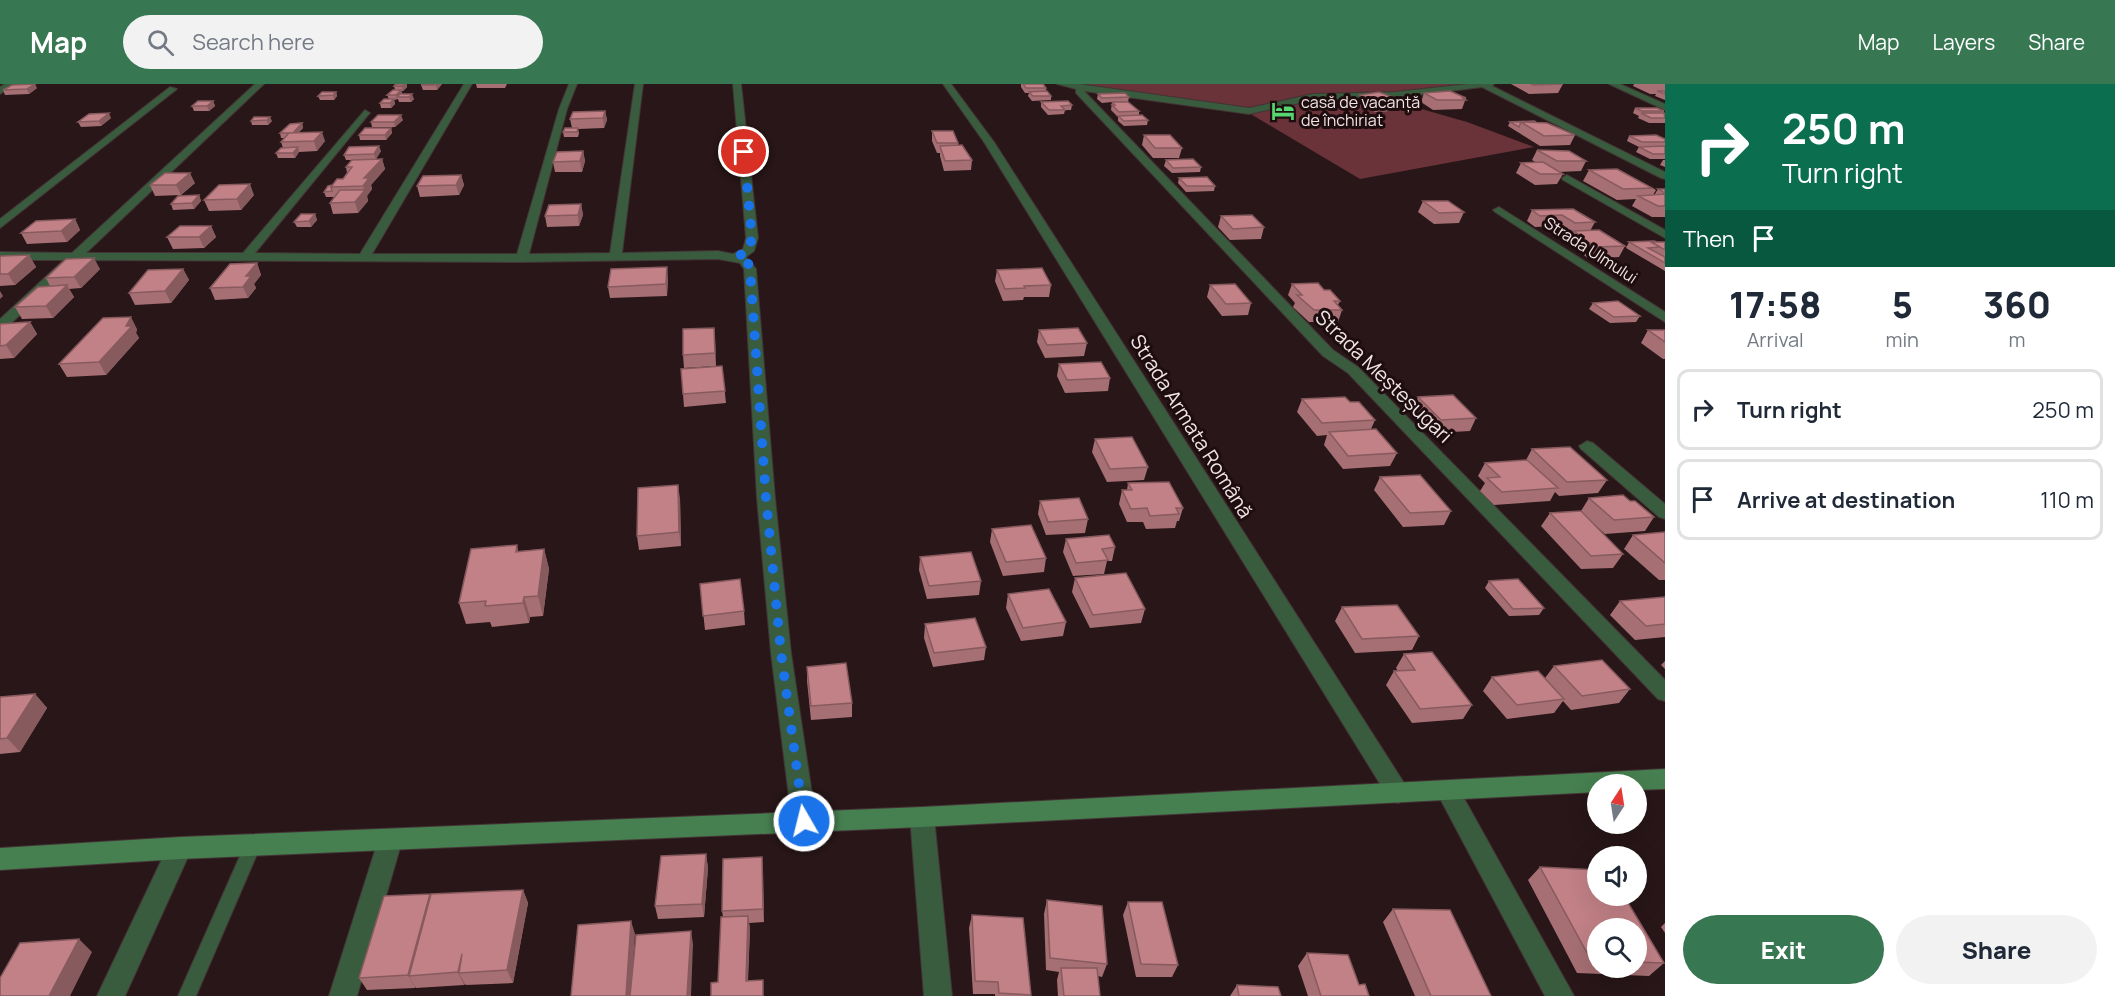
<!DOCTYPE html>
<meta charset="utf-8">
<style>
:root{--surface:#fff;--page:#f2f2f3;--text:#1f2937;--muted:#747a83;--line:#e0e1e3;--accent:#377752}
body{margin:0;font-family:Manrope,sans-serif;background:var(--page);color:var(--text);height:100vh;display:flex;flex-direction:column;font-size:22px;white-space:nowrap}
*{box-sizing:border-box;margin:0}
p{font-size:20px;color:var(--muted)}
.icon{flex:none;width:33px;height:33px;fill:none;stroke:currentColor;stroke-width:2;stroke-linecap:round;stroke-linejoin:round}
.map{position:relative;flex:1;overflow:hidden}
.drawer{display:flex;flex-direction:column;background:var(--surface);width:450px}
.drawer>*{flex:none}
.guide{background:#0b6e4f;color:#fff;overflow:hidden}
.needle{width:39px;rotate:12deg}
.tools{position:absolute;left:1587px;top:690px;display:grid;gap:12px}
.tools a{display:grid;place-items:center;width:60px;height:60px;border-radius:50%;background:var(--surface);box-shadow:0 6px 24px #0002;font-size:30px}
.pin{position:absolute;display:grid;place-items:center;width:51px;height:51px;color:#fff;margin:-26px;border:3px solid #fff;border-radius:50%;box-shadow:0 2px 6px #0007}
.me{position:absolute;width:66px;margin:-33px;rotate:352deg;stroke-linejoin:round;filter:drop-shadow(0 0 4px #0008)}
.turn{display:flex;align-items:center;gap:21px;height:126px;padding:0 18px;font-size:27px}
.turn .icon{width:78px;height:78px;stroke-width:2.5}
.turn b{display:block;font-size:42px;line-height:51px}
.then{display:flex;align-items:center;height:57px;padding:0 18px;background:#0003;gap:12px;font-size:22px}
.eta{display:flex;justify-content:space-evenly;align-items:center;height:102px;text-align:center}
.eta b{font-size:36px;font-weight:800;line-height:42px}
.action{display:flex;gap:12px;margin-top:auto;padding:12px 18px}
.action a{flex:1;height:69px;border-radius:36px;background:var(--accent);color:#fff;font-size:24px;font-weight:800;line-height:69px;text-align:center}
.action a+a{background:var(--page);color:var(--text)}
ul{padding:0;list-style:none}
li{display:flex;align-items:center;gap:18px;height:81px;margin:0 12px 9px;padding:0 6px;border:3px solid var(--line);border-radius:12px}
li div{flex:1}
li b{display:block;font-size:22px}
li em{font-style:normal}
header{display:flex;align-items:center;gap:36px;box-sizing:border-box;height:84px;padding:0 30px;background:var(--accent);color:#fff}
header strong{font-size:28px}
nav{display:flex;gap:33px;margin-inline-start:auto;font-size:21px}
.search{width:420px;height:54px;background:var(--page);display:flex;align-items:center;gap:15px;box-sizing:border-box;padding:0 21px;border-radius:33px;color:var(--muted);font-size:22px}
main{display:flex;flex:1;min-height:0}
.map>svg:first-child{display:block}
.forest{fill:#6a3239}
.lines{fill:none;stroke-linecap:round;stroke-linejoin:round}
.lane-casing{stroke:#443335;stroke-width:2}
.street-casing{stroke:#443335;stroke-width:2}
.secondary-casing{stroke:#443335;stroke-width:2}
.lane{fill:#395b3e;fill-rule:evenodd}
.street{fill:#395b3e;fill-rule:evenodd}
.secondary{fill:#467f50;fill-rule:evenodd}
.wall{fill:#a66f73;fill-rule:evenodd}
.shaded-wall{fill:#875a5e}
.building{fill:#c18186;stroke:#875a5e;stroke-width:1.5}
.route{stroke:#1a73e8;stroke-width:10;stroke-dasharray:0 18}
.labels{text-anchor:middle;dominant-baseline:central;stroke-width:6;stroke-linejoin:round;paint-order:stroke}
.far-poi-label{font-size:16px;fill:#f1e4e5;stroke:#1e0d0f;text-anchor:start}
.far-street-label{font-size:16px;fill:#f1e4e5;stroke:#1e0d0f}
.street-label{font-size:20px;fill:#f1e4e5;stroke:#1e0d0f}
</style>
<header>
<strong>Map</strong>
<div class="search"><svg class="icon" aria-label="search" viewBox="0 0 24 24"><circle cx="10" cy="10" r="6"/><path d="M15 15l6 6"/></svg>Search here</div>
<nav><a>Map</a><a>Layers</a><a>Share</a></nav>
</header>
<main>
<div class="map">
<svg width="1665" height="912" viewBox="0 0 1665 912">
<rect width="100%" height="100%" fill="#281618"/>
<!-- forest -->
<path class="forest" d="M1069 0H1471L1376 12 1467 38 1534 63 1360 95 1244 26Z"/>
<g class="lines">
<!-- lane casing -->
<g class="lane-casing">
<path id="lane" d="M253 754 259 756 261 761 196 912H178L247 756Z"/>
</g>
<!-- street casing -->
<g class="street-casing">
<path id="street" d="M5 0H15L0 10V3Z
M255 0H264L86 169H243L365 26 370 29 368 31 255 169 360 170 464 0H472L372 170H517L559 25 569 0H577L567 25 529 170 610 169 635 0H643L622 169 718 167 733 170 743 165 746 154 733 0H741L758 154 754 167 746 173 756 185 775 414 791 569 816 737 812 744 804 747 796 744 792 737 771 569 757 414 744 185 740 179 718 175 522 178 78 176 5 245 0 246V235L64 176H0V168L72 169Z
M943 0H951L994 58 1406 702 1410 709 1406 716 1398 719 1390 716 984 58Z
M1057 0H1079L1249 24 1313 10 1395 8 1468 0H1494L1492 2 1665 88V95L1661 94 1482 3 1395 14 1313 16 1249 30 1084 7 1333 266 1358 283 1665 596V617L1658 615 1348 289 1323 272 1076 9V5Z
M1609 0H1620L1665 20V26Z
M170 3 177 5 0 144V135Z
M1567 91 1665 146V154L1563 96 1562 94Z
M1499 123 1665 228V238L1495 128 1493 126Z
M1587 357 1593 359 1665 420V435L1659 433 1581 365 1579 362Z
M1448 697 1456 700 1574 912H1545L1436 707 1440 700Z
M922 723 930 726 934 733 952 912H924L910 733 914 726Z
M390 746 399 749 402 757 357 912H329L378 757 381 749Z
M180 753 189 756 192 764 125 912H97L171 756Z"/>
</g>
<!-- secondary casing -->
<g class="secondary-casing">
<path id="secondary" d="M1665 685V705L1636 706V700H1598V708L922 743 180 775 0 786V764L180 753 922 723Z"/>
</g>
<!-- lane -->
<use href="#lane" class="lane"/>
<!-- street -->
<use href="#street" class="street"/>
<!-- secondary -->
<use href="#secondary" class="secondary"/>
</g>
<!-- wall -->
<path class="wall" d="M442 0 437 6H423L421 1Z
M476 0H507L505 4H477Z
M1021 0H1043L1046 4V7L1051 12V16L1032 17 1028 12 1029 9H1025L1021 3Z
M1511 0H1563L1558 9 1529 10Z
M1634 0H1665V16L1655 12 1656 10H1650L1633 2Z
M394 2 407 3 403 7H401L402 10 414 15 411 18H399L398 15 394 16 395 20 391 24H381L380 19 389 15 387 11 395 6Z
M37 4 29 10 5 11 3 6Z
M336 8 337 12 334 16H320L318 12Z
M1424 9 1466 14 1462 25 1433 26 1421 18Z
M1098 10 1129 13 1128 18 1139 27V31L1148 36 1147 41 1124 42 1118 37V33L1111 26 1112 18 1102 19 1097 15Z
M1360 11 1400 16 1397 25 1378 29 1357 21Z
M213 17 215 22 209 27H194L192 22Z
M1041 18 1072 21 1071 26H1065L1064 30 1048 31 1041 23Z
M1635 24 1664 27V29H1665V39H1649L1638 34 1639 32 1633 29Z
M605 27 607 36 604 44 578 45 579 49 578 53H564L563 48 572 44 570 35Z
M254 33 272 37 268 41H252L251 37Z
M111 34 101 42 81 43 78 38Z
M403 36 395 43H372L371 38Z
M1534 37 1575 51 1570 61 1540 62 1508 42 1510 38Z
M302 39 303 44 299 48 325 57 317 67 299 68 295 74H278L276 69 283 64 281 58 285 54H281L280 49Z
M391 44 392 49 386 56H360L359 51Z
M932 47 958 59V61L972 76 971 86 944 87 940 72V69H937L932 57Z
M1144 51 1182 64 1179 74H1153L1142 61Z
M1629 52 1665 55V75H1650L1636 68 1639 63 1627 57Z
M1537 66 1586 77 1581 87 1559 88 1563 90 1557 100 1535 101 1516 89 1521 79H1537L1532 76Z
M381 67 376 75H382L385 85 371 101 372 105 367 112 368 117 358 129 333 130 330 119 334 113H326L324 108 343 95 347 89 346 83 351 76H346L344 71Z
M583 67 585 77 582 88H555L553 78Z
M1166 76 1201 83 1200 88 1172 89 1164 82Z
M1663 76H1665V83L1660 81Z
M1617 85 1656 106 1653 111H1656L1655 110 1658 105H1665V133H1652L1632 122 1636 115 1617 116 1583 97 1589 86Z
M461 91 464 101 459 111 420 113 417 102Z
M1179 94 1215 102 1214 107 1186 108 1178 99Z
M195 99 181 111 155 112 150 101Z
M199 111 201 117 194 125 173 126 171 120Z
M254 111 241 126 209 127 204 116Z
M1423 117 1464 128 1459 139 1434 140 1418 128Z
M581 120 583 131 579 142 547 143 545 132Z
M1573 125 1595 138 1590 147 1625 162 1619 173 1589 175 1568 159 1572 150H1569L1557 142 1535 143 1527 137 1532 126Z
M315 130 317 136 311 143H297L294 138Z
M1221 132 1264 143 1261 155 1230 156 1218 143Z
M75 135 80 146 67 158 27 160 21 149Z
M211 142 216 153 204 164 173 165 167 153Z
M1629 158H1665V187L1626 164Z
M29 171 36 183 15 201 0 202V173Z
M257 179 261 191 254 200 256 204 248 214 215 216 210 204Z
M100 185 81 204 69 205 74 213 53 234 22 235 15 223 50 202 46 194Z
M183 185 189 196 171 219 135 221 129 209Z
M997 186 1051 201 1049 213H1024L1023 216 1003 217 995 197Z
M668 194 667 212 610 214 608 203Z
M1292 200 1324 206 1340 217 1338 221 1342 226 1338 238H1309L1293 223 1295 219 1288 211Z
M1210 201 1251 219 1248 231 1222 232 1207 213Z
M1593 219 1640 232 1636 238 1610 239 1589 225Z
M30 238 37 250 14 274 0 275V240Z
M137 245 136 249 139 254 106 291 67 293 59 280Z
M1039 246 1087 259 1084 272 1045 274 1037 258Z
M1648 246H1665V275H1663L1641 259Z
M715 256 716 282 684 284 683 271Z
M1059 280 1110 294 1108 307 1065 309 1057 292Z
M722 282 726 319 684 323 683 310Z
M1418 313 1476 334 1470 347 1435 349 1412 326Z
M1302 315 1350 318 1375 336 1371 345 1397 369 1390 382 1343 385 1324 361 1327 351 1317 352 1297 328Z
M1095 355 1148 383 1144 396 1107 398 1092 368Z
M1532 365 1607 396 1598 409 1559 412 1555 408 1550 417 1494 421 1480 407 1485 399 1478 392 1485 379 1526 376Z
M1380 393 1451 427 1444 441 1403 443 1374 406Z
M1128 399 1183 424 1179 437H1177L1175 444 1146 445 1143 438H1127L1119 420 1122 406H1127Z
M680 414 681 462 639 466 637 452Z
M1589 414 1630 417 1654 433 1645 447 1605 450 1581 428 1623 470 1613 484 1581 485 1541 442 1550 429 1581 427Z
M1040 417 1088 435 1085 449 1046 451 1038 430Z
M992 445 1046 474 1044 488 1003 492 990 458Z
M1665 448V496H1659L1624 465 1633 451Z
M1066 455 1115 463 1112 477H1107L1104 490 1073 492 1063 468Z
M517 461 518 467 544 465 549 485 543 532 530 533 529 539 492 543 490 538 466 540 459 519Z
M920 473 981 497 979 511 927 515 919 486Z
M1075 494 1145 525 1141 539 1090 544 1072 508Z
M1489 497 1544 524 1539 531 1509 532 1485 504Z
M700 500 744 527 745 541 705 546Z
M1008 510 1066 538 1063 552 1021 557 1006 524Z
M1665 513V553L1635 556 1610 531 1620 517Z
M1342 523 1419 552 1412 566 1355 569 1335 537Z
M925 540 986 563 984 576 933 583 924 554Z
M1404 570 1472 621 1463 635 1412 639 1386 601 1394 587H1398L1396 584Z
M1665 577V585L1661 581Z
M1554 582 1630 605 1619 619 1571 626 1563 617 1554 629 1507 635 1483 607 1492 593 1545 594Z
M807 583 852 619V633L811 636 807 597Z
M35 610 47 624 20 668 0 670V613Z
M706 770 708 784 704 833 658 835 655 822Z
M762 773 764 838 749 839 750 845 748 897 718 898 723 833 722 827Z
M1540 783 1598 786V812H1624L1664 879 1649 892 1577 889 1528 796ZM1598 844H1636V884H1598Z
M523 806 528 819 513 899 466 901 465 900 464 901 416 904 415 903V904L367 906 359 894 431 811Z
M1047 816 1107 880 1102 893 1098 892 1100 912H1058L1057 896 1059 888 1046 886 1044 830Z
M1128 818 1178 881 1172 893H1136L1123 831Z
M1393 825 1491 912H1415L1383 838Z
M972 831 1031 911V912H995V910H973L969 844Z
M1665 839V849L1661 843Z
M1307 869 1359 901 1369 912H1308L1298 882Z
M1237 901 1281 912H1230Z"/>
<!-- shaded-wall -->
<path class="shaded-wall" d="M35 0 37 4 29 10 27 5Z
M404 0H407V3L403 7 402 2Z
M437 0H442L437 6 436 1Z
M401 6 403 11 397 13V16L396 11Z
M336 8 337 12 334 16 333 11Z
M412 10 414 15 411 18 409 13Z
M394 15 395 20 391 24 390 19Z
M1400 16 1397 25 1378 29 1381 19Z
M213 17 215 22 209 27 207 22Z
M605 27 607 36 604 44 603 34Z
M109 29 111 34 101 42 99 37Z
M401 31 403 36 395 43 394 38Z
M270 33 272 37 268 41 267 36Z
M302 39 303 44 294 54 292 49Z
M391 44 392 49 386 56 385 51Z
M322 48 325 57 317 67 314 57Z
M379 62 381 67 376 75 374 70Z
M298 63 299 68 295 74 293 69Z
M583 67 585 77 582 88 580 77Z
M382 75 385 85 371 101 372 105 367 112 368 117 358 129 355 118 364 106 363 102 364 94Z
M190 89 195 99 181 111 176 101Z
M461 91 464 101 459 111 456 101Z
M250 100 254 111 241 126 237 115Z
M199 111 201 117 194 125 192 119Z
M581 120 583 131 579 142 578 131Z
M315 130 317 136 311 143 309 137Z
M75 135 80 146 67 158 61 147Z
M211 142 216 153 204 164 199 153Z
M29 171 36 183 15 201 8 190Z
M94 174 100 185 81 204 74 193Z
M257 179 261 191 254 200 256 204 248 214 243 203 246 192Z
M667 183 668 194 667 212 666 200Z
M183 185 189 196 171 219 165 207Z
M67 201 74 213 53 234 46 222Z
M0 207 3 212 0 215Z
M131 233 137 245 136 249 139 254 106 291 99 278Z
M30 238 37 250 14 274 6 261Z
M678 401 680 414 681 462 679 448Z
M544 465 549 485 543 532 538 512Z
M524 513 530 533 529 539 523 519Z
M35 610 47 624 20 668 7 654Z
M706 770 708 784 704 833 702 820Z
M762 773 763 786 764 838 763 825Z
M523 806 528 819 513 899 507 886Z
M430 810 437 823 409 892 415 903V904L408 891Z
M748 832 750 845 747 910 746 897Z
M631 837 635 850 631 912H626Z
M691 847 693 860 691 912H687Z
M79 855 92 868 70 912H49Z
M462 870 459 889 465 900 464 901 458 888Z"/>
<!-- building -->
<path class="building" d="M35 0 27 5 3 6 12 1Z
M396 0H404L402 2H394Z
M423 0H437L436 1H421Z
M1023 0H1043L1046 4H1026Z
M1531 0H1563L1533 1Z
M393 6H401L396 11H387Z
M1047 7 1051 12H1033L1029 8Z
M1450 7 1466 14H1463L1466 16H1437L1424 9Z
M1657 7H1665V10Z
M322 8H336L333 11 318 12Z
M1379 8 1400 16 1381 19 1360 11Z
M1125 9 1129 13 1102 14 1098 10Z
M400 10H412L409 13H397Z
M384 15H394L390 19H380Z
M198 17H213L207 22H192Z
M1068 17 1072 21 1061 22 1065 26H1049L1041 18Z
M1112 18H1128L1139 27 1119 28 1112 21H1115Z
M1635 24H1657L1664 27H1642Z
M605 27 603 34 570 35 573 28Z
M109 29 99 37 78 38 89 30Z
M1641 29H1664L1665 34H1651Z
M378 31H401L394 38H371Z
M1142 31 1148 36 1124 37 1118 32Z
M254 33H270L267 36 251 37Z
M1534 37 1536 38H1521L1519 43 1510 38Z
M1521 38 1547 39 1575 51 1544 52Z
M302 39 293 49H280L290 40Z
M365 44H391L385 51H359Z
M565 44H578L577 48H563Z
M932 47H953L958 59H937Z
M322 48 314 57 281 58 289 49Z
M1144 51H1170L1182 64H1155Z
M1656 51 1665 55V58H1642L1629 52Z
M962 61 972 76 945 77 940 62Z
M379 62 374 70 344 71 349 63Z
M1665 62V70H1653L1639 63Z
M298 63 293 69H276L281 64Z
M1537 66 1569 67 1586 77H1557Z
M583 67 580 77 553 78 557 68Z
M382 75 364 94H369L363 102 331 103 337 95H343L352 83H346L352 76Z
M1193 75 1201 83 1173 84 1166 76Z
M1543 78 1563 90H1540L1521 79Z
M1617 85 1652 104 1623 105 1589 86Z
M165 89H190L176 101H150Z
M461 91 456 101 417 102 423 92Z
M1207 93 1215 102H1187L1179 94Z
M250 100 237 115 204 116 219 101Z
M332 101 331 103 332 107 324 108 328 102Z
M1658 105H1665V109Z
M340 106H365L355 118 330 119Z
M1665 110V122H1658L1638 112Z
M199 111 192 119 171 120 178 112Z
M1423 117H1448L1464 128 1439 129Z
M581 120 578 131 545 132 549 121Z
M1573 125 1595 138 1575 139 1562 131 1540 132 1532 126Z
M301 130H315L309 137 294 138Z
M1252 131 1264 143 1233 145 1221 132Z
M75 135 61 147 21 149 36 137Z
M180 142H211L199 153H167Z
M1599 146 1625 162 1595 163 1574 147Z
M1654 157 1657 158H1651L1660 163 1648 164 1665 173V179L1629 158Z
M1651 158H1665V166Z
M29 171 8 190H0V173L1 172Z
M94 174 74 193 46 194 66 175Z
M257 179 246 192H251L243 203 210 204 230 180Z
M667 183 666 200 608 203 611 185Z
M1042 184 1051 201 1024 202 1025 204 1005 205 997 186Z
M183 185 165 207 129 209 148 186Z
M1318 199 1324 206H1330L1340 217H1334L1342 226H1314L1297 211H1302L1292 200Z
M1235 200 1251 219 1226 220 1210 201Z
M67 201 46 222 15 223 38 203Z
M1618 217 1640 232 1614 233 1593 219Z
M131 233 126 242H132L99 278 59 280 103 234Z
M30 238 6 261 0 262V240Z
M714 244 715 269 683 271V245Z
M1078 244 1087 259 1047 261 1039 246Z
M1648 246H1665V258Z
M1101 278 1110 294 1067 296 1059 280Z
M722 282 725 307 683 310 681 285Z
M1453 311 1476 334 1441 336 1418 313Z
M1345 313 1350 318H1359L1375 336 1322 339 1302 315Z
M1376 345 1397 369 1348 372 1329 348Z
M1132 353 1148 383 1110 385 1095 355Z
M1570 363 1607 396 1567 398 1532 365Z
M1527 376 1558 404 1502 408 1487 394 1500 393 1485 379Z
M1420 391 1451 427 1410 429 1380 393Z
M1169 398 1183 424H1176L1179 430 1150 432 1147 424 1131 425 1122 406H1132L1128 399Z
M678 401 679 448 637 452 638 404Z
M1623 411 1630 417H1635L1654 433 1614 436 1589 414Z
M1079 414 1088 435 1048 438 1040 417Z
M1581 427 1623 470 1591 472 1550 429Z
M1031 441 1046 474 1006 478 992 445Z
M1665 448V479L1633 451Z
M1109 451 1115 463 1102 465 1108 476 1076 479 1066 455Z
M517 461 516 468 544 465 538 512 524 513 523 519 485 522 486 517 459 519 471 465Z
M971 468 981 497 929 502 920 473Z
M1126 489 1145 525 1093 531 1075 494Z
M740 495 744 527 703 532 700 500Z
M1518 495 1544 524 1513 525 1489 497Z
M1049 505 1066 538 1023 544 1008 510Z
M1665 513V540L1646 542 1620 517Z
M1397 521 1419 552 1362 555 1342 523Z
M975 534 986 563 934 569 925 540Z
M1432 568 1472 621 1420 625 1394 587 1415 586 1404 570Z
M1602 576 1630 605 1582 612 1554 582Z
M846 579 852 619 811 622 807 583Z
M1538 587 1564 615 1517 621 1492 593Z
M35 610 7 654 0 655V613Z
M706 770 702 820 655 822 661 772Z
M762 773 763 825 722 827 723 775Z
M1540 783 1598 786V812H1624L1664 879 1636 878V844H1598V876H1591Z
M523 806 507 886 459 889 462 870 458 888 409 892 431 810Z
M430 810 408 891 359 894 384 812Z
M1047 816 1102 822 1107 880 1050 874Z
M1128 818H1162L1178 881 1141 880Z
M1393 825 1450 826 1491 912H1431Z
M972 831 1023 834 1031 911 999 909 998 898 975 897Z
M748 832 746 897 763 896V912H711V899L718 898 721 833Z
M631 837 626 912H571L578 841Z
M691 847 687 912H630L636 851Z
M79 855 49 912H0V894L20 859Z
M1307 869 1348 871 1359 901 1365 900 1369 912H1321Z
M1061 884H1097L1100 912H1064Z
M1237 901 1278 903 1281 912H1239Z"/>
<g class="lines">
<!-- route -->
<path class="route" d="M744 68 752 154 748 167 737 173 748 179 750 185 766 414 781 569 804 737"/>
</g>
<!-- icons -->
<defs>
<g id="hotel-bare" transform="scale(1.8)"><path d="M-6-4.5h1.5V1H6V5H4.5V3h-9V5H-6ZM-4 0a1.8 1.8 0 1 1 3.6 0ZM.5 0V-2.5h3Q6-2.5 6 0Z" fill="#55d672" stroke="#1e0d0f" stroke-width="2.5" paint-order="stroke"/></g>
</defs>
<g fill-rule="evenodd">
<use href="#hotel-bare" x="1283" y="27"/>
</g>
<g class="labels">
<!-- far-poi labels -->
<g class="far-poi-label">
<text x="1301" y="18">casă de vacanță<tspan x="1301" dy="18">de închiriat</tspan></text>
</g>
<!-- far-street labels -->
<g class="far-street-label">
<text transform="translate(1591 166) rotate(33)">Strada Ulmului</text>
</g>
<!-- street labels -->
<g class="street-label">
<text transform="translate(1384 292) rotate(44)">Strada Meșteșugari</text>
<text transform="translate(1192 342) rotate(58)">Strada Armata Română</text>
</g>
</g>
</svg>
<div class="tools">
<a><svg class="needle" viewBox="-14 -14 28 28"><path d="M0-13l5 13h-10z" fill="#e53935"/><path d="M0 13l5-13h-10z" fill="#747a83"/></svg></a>
<a><svg class="icon" aria-label="sound" viewBox="0 0 24 24"><path d="M4 9h4l5-4v14l-5-4H4zM17 9q2 3 0 6"/></svg></a>
<a><svg class="icon" aria-label="search" viewBox="0 0 24 24"><circle cx="10" cy="10" r="6"/><path d="M15 15l6 6"/></svg></a>
</div>
<div class="pin" style="left:744px;top:68px;background:#d93025"><svg class="icon" aria-label="arrive" viewBox="0 0 24 24"><path d="M6 21V4h12l-3 4 3 4H6"/></svg></div>
<svg class="me" style="left:804px;top:737px" viewBox="-20 -20 40 40"><circle r="17" fill="#1a73e8" stroke="#fff" stroke-width="3"/><path d="M0-11L8 9 0 5-8 9z" fill="#fff"/></svg>
</div>
<section class="drawer">
<div class="guide">
<div class="turn"><svg class="icon" aria-label="right" viewBox="0 0 24 24"><path d="M7 20v-9h11M14 6l5 5-5 5"/></svg><div><b>250 m</b>Turn right</div></div>
<div class="then">Then<svg class="icon" aria-label="arrive" viewBox="0 0 24 24"><path d="M6 21V4h12l-3 4 3 4H6"/></svg></div>
</div>
<div class="eta">
<div><b>17:58</b><p>Arrival</p></div>
<div><b>5</b><p>min</p></div>
<div><b>360</b><p>m</p></div>
</div>
<ul>
<li><svg class="icon" aria-label="right" viewBox="0 0 24 24"><path d="M7 20v-9h11M14 6l5 5-5 5"/></svg><div><b>Turn right</b></div><em>250 m</em></li>
<li><svg class="icon" aria-label="arrive" viewBox="0 0 24 24"><path d="M6 21V4h12l-3 4 3 4H6"/></svg><div><b>Arrive at destination</b></div><em>110 m</em></li>
</ul>
<div class="action"><a>Exit</a><a>Share</a></div>
</section>
</main>
